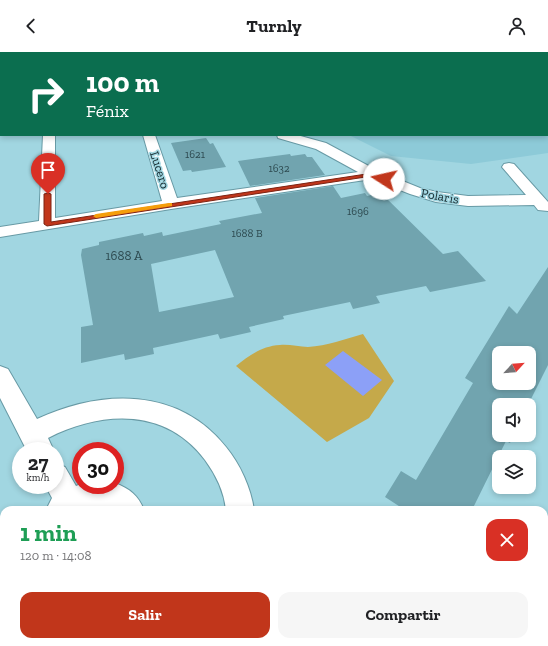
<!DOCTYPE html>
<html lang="es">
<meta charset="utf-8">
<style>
:root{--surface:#fff;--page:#f6f6f6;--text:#202124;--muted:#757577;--accent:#c1361b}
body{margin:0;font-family:"Zilla Slab",serif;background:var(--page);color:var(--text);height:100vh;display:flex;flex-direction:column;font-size:15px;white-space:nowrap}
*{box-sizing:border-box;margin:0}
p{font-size:13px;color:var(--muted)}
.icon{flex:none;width:22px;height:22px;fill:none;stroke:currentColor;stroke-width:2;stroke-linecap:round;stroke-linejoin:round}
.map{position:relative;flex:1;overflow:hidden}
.side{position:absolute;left:0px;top:454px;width:548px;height:140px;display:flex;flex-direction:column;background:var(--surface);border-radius:12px 12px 0 0;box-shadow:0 2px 6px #0003}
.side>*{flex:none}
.hud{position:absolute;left:0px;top:0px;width:548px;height:84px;box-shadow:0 2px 6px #0003;background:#0b6e4f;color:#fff;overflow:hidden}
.needle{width:26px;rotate:64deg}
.controls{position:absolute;left:492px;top:294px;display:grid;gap:8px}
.controls a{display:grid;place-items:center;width:44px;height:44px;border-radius:8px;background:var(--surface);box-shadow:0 2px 6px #0003;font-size:20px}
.speed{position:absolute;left:12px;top:390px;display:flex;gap:8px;font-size:20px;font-weight:700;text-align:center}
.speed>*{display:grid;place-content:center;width:52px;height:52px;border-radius:50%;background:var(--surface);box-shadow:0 2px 6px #0003;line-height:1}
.speed small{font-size:10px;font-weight:400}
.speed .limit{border:6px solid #d22;background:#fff;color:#111}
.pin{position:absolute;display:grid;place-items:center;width:34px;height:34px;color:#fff;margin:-41px -17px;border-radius:50% 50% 50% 0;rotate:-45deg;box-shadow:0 0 4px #0007}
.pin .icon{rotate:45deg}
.me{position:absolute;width:44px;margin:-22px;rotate:280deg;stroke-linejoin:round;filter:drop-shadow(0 0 3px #0008)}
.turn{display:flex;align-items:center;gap:14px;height:84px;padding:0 20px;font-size:18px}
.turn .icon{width:52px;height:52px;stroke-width:2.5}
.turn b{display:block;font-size:28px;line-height:34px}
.round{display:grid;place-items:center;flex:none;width:42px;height:42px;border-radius:12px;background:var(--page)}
.summary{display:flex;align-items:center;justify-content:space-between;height:68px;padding:0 20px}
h1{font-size:24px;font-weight:800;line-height:30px;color:#1e9e55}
.button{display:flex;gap:8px;margin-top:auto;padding:8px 20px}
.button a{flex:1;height:46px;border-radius:12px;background:var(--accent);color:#fff;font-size:16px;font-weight:800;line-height:46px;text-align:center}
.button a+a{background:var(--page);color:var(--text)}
header{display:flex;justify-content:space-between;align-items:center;height:52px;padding:0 20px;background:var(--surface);font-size:18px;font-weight:800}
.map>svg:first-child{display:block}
.built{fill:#8dcad8}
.green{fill:#c5a94a}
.water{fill:#8ca0f7}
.building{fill:#71a4af;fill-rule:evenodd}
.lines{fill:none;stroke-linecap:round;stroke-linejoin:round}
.lane-casing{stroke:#689aa5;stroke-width:2}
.street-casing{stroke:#689aa5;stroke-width:2}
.primary-casing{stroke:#fff;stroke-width:2}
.lane{fill:#fff;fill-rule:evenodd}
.street{fill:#fff;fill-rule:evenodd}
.primary{fill:#b1f5c8;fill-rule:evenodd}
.rail{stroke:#3d5b62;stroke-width:1.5;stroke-dasharray:3.5 3.5;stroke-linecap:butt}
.route{fill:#c1361b;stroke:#7d2312}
.slow{fill:#f59e0b}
.labels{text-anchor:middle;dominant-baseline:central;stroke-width:3;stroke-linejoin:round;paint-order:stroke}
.far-number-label{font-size:11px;fill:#2e4b51}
.far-street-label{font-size:13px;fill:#182d32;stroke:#a1d6e1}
.number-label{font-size:13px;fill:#2e4b51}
</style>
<header><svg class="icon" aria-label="back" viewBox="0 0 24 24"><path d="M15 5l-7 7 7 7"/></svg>Turnly<svg class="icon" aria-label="person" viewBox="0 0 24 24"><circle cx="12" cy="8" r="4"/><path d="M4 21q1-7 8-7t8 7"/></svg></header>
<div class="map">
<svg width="548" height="594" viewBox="0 0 548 594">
<rect width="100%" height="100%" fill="#a1d6e1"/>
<!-- built -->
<path class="built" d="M130 0H548V101L471 112 391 104 349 83H547V1H122Z"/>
<!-- green -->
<path class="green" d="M363 282 394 329 369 366 327 390 236 314C250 303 262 294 280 293 289 292 299 295 308 295 327 294 345 287 363 282Z"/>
<!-- water -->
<path class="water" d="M343 299 382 328 363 344 325 313Z"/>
<!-- building -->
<path class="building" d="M206 86 210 92 213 91 226 115 192 120 191 118 183 119 171 91Z
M290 102 291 104 305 102 307 105H312L325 123 250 134 238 109Z
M333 134 341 146 365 141 367 144 381 141 443 202 458 199 486 229 430 240 426 234 376 244 380 251 353 257 350 250 283 264 284 267 249 275 251 280 220 287 218 282 186 289 153 296 154 302 125 308 124 302 81 311V275L93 273 81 203 82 197 99 193V190L143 181 144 184 162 180 163 184 221 172 219 169 262 161 255 146ZM215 198 234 245 159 260 151 212Z
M548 215V313L528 353H499V383H513L510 391 506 389 472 458H405L385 445 401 419 416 428 473 331 465 326 509 254 517 262ZM499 301H529V331H499Z"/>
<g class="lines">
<!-- lane casing -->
<g class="lane-casing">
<path id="lane" d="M384 0H391L392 1H385Z"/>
</g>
<!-- street casing -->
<g class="street-casing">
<path id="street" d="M43 83H55V166L162 149 143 83H155L177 146 358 120 316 97 278 86 277 83H297L326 91 378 119 420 136 437 140 468 144 526 143 502 115 504 112 509 111 514 112 548 150V159L538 158 534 153 468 154 436 150 410 142 372 127 171 157 0 185V175L39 169Z
M0 314 8 317 37 367C102 337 178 335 226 395 240 412 251 436 254 458H226C224 439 216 423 205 408 165 355 102 359 48 386L54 399H27L0 346Z
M55 411 65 415 76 434 81 432 115 433V431C130 437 138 443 144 458H110C102 453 93 457 85 458 72 460 58 458 46 458L52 446 45 433H55Z
M4 527V560L0 561V528Z
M136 590H172L173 594H137Z
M184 590H220L219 594H183Z"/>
</g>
<!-- primary casing -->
<g class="primary-casing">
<path id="primary" d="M0 0H15L1 1V3Z"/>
</g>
<!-- lane -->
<use href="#lane" class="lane"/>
<!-- street -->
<use href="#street" class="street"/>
<!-- primary -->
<use href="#primary" class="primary"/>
<!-- rail -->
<path class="rail" d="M153 1 160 0
M175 1 182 0"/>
</g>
<!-- route -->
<path class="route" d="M373 121 387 127 384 129 372 124 47 174 44 172V142L48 141 51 142V170Z"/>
<!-- slow -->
<path class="slow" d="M169 151H172V154L96 166 93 164 96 162Z"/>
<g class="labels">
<!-- far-number labels -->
<g class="far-number-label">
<text x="195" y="102">1621</text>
<text x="279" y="116">1632</text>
<text x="358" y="159">1696</text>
<text x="247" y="181">1688 B</text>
</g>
<!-- far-street labels -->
<g class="far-street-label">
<text transform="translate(160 118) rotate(72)">Lucero</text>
<text transform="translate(440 144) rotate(10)">Polaris</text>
</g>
<!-- number labels -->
<g class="number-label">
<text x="124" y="203">1688 A</text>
</g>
</g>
</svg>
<div class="controls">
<a><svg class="needle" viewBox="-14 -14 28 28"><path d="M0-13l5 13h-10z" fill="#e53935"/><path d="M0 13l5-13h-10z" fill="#757577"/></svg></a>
<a><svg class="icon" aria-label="sound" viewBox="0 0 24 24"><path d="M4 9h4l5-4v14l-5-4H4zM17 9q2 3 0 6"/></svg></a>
<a><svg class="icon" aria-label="layers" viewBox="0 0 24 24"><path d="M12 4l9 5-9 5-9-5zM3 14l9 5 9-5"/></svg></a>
</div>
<div class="speed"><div>27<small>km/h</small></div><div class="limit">30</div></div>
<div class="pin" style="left:48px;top:142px;background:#d93025"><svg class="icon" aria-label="arrive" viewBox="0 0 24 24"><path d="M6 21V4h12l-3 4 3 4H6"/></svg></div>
<svg class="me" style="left:384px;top:127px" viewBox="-20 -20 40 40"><circle r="19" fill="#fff"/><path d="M0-13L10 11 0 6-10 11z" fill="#c1361b"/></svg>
<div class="hud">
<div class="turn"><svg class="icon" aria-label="right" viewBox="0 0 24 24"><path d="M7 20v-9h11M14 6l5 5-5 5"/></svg><div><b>100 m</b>Fénix</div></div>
</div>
<section class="side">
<div class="summary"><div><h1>1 min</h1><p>120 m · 14:08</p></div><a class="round" style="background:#d93025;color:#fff"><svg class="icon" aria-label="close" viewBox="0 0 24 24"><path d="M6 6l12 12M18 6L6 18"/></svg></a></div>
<div class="button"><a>Salir</a><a>Compartir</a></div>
</section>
</div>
